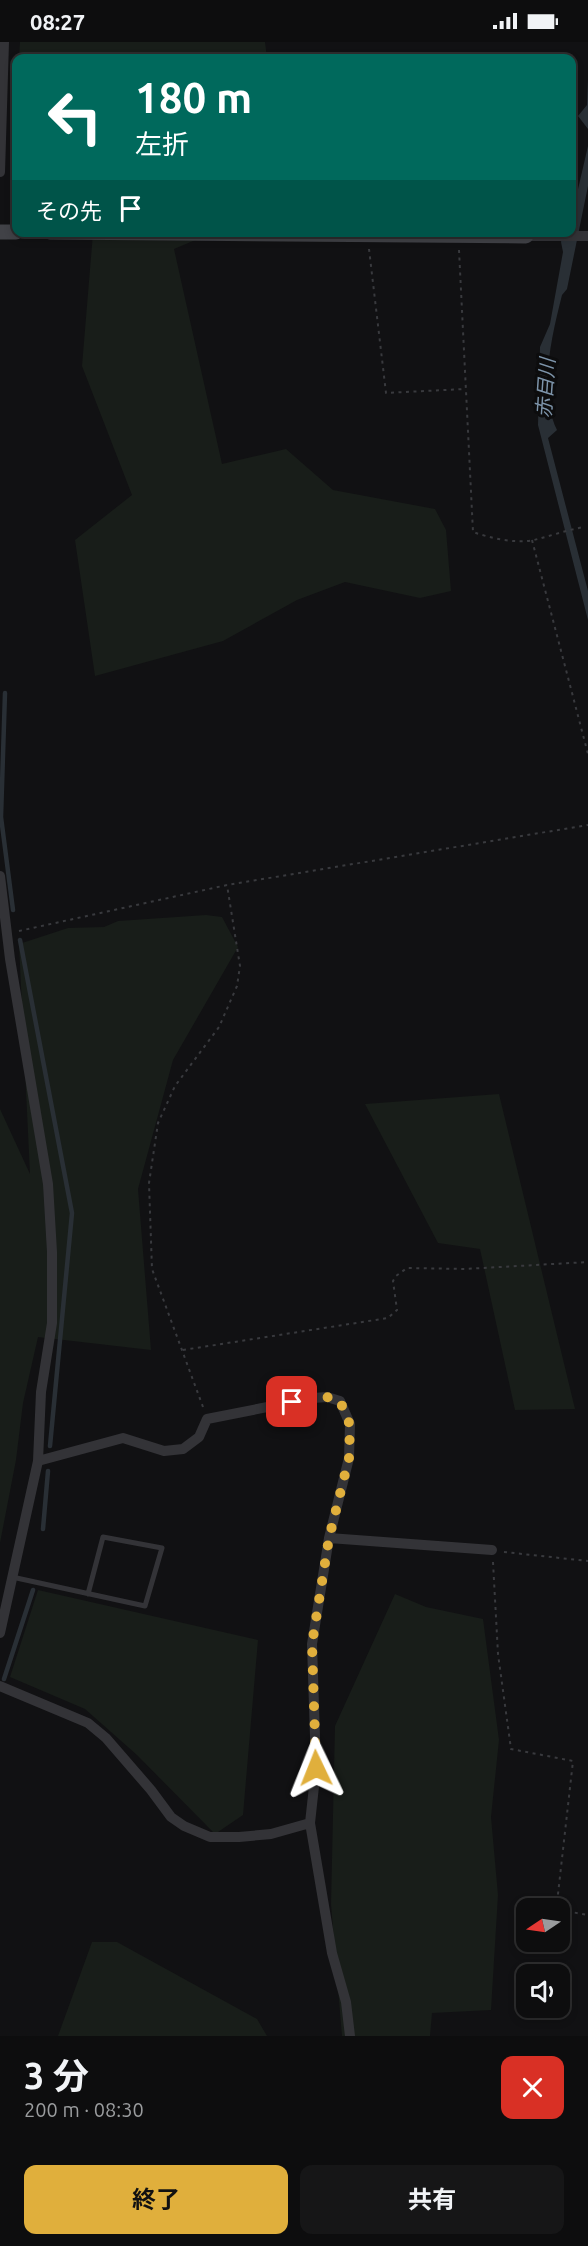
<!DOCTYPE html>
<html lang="ja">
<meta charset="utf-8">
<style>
:root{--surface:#0d0d0e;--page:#161617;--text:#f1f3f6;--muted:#9a9c9e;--line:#2d2d2e;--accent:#e0af3c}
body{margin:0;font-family:Ubuntu,"Noto Sans JP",sans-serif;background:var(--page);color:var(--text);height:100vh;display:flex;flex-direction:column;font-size:22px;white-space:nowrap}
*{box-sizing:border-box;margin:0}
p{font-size:20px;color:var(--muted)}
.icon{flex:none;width:33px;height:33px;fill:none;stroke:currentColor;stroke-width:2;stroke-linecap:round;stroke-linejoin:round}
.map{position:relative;height:1994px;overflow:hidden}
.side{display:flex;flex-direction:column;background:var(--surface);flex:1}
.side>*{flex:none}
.hud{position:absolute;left:12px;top:12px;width:564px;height:183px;border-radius:12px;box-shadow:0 3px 9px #0003,0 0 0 2px var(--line);background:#00695c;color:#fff;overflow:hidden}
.needle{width:39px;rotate:257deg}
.buttons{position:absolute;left:516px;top:1856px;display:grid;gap:12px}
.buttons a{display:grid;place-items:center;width:54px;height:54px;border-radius:12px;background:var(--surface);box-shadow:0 3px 9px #0003,0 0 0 2px var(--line);font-size:30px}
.pin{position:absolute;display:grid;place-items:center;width:51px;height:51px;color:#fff;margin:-26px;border-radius:12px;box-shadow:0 3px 9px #0006}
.me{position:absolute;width:66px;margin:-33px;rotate:358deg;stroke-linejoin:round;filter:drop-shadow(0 0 4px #0008)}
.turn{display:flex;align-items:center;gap:21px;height:126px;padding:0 24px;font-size:27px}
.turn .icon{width:78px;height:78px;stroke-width:2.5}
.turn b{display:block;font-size:42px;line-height:51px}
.then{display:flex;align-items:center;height:57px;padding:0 24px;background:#0003;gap:12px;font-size:22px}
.round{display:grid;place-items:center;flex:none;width:63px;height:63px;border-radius:12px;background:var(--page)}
.head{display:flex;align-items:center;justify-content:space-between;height:102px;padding:0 24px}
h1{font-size:36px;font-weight:700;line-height:45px}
.primary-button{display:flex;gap:12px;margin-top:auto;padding:12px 24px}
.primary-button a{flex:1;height:69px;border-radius:12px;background:var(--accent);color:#111;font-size:24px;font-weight:700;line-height:69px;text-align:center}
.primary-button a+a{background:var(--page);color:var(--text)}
.status{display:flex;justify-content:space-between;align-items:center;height:42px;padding:0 30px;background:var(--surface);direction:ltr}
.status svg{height:16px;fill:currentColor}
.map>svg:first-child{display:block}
.green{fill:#181d19}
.water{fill:#292f35}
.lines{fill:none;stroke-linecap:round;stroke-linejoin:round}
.stream{stroke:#292f35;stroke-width:4.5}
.path{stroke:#393a3e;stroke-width:2;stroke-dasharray:3 4.5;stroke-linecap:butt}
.lane{stroke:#333337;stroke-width:5}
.street{stroke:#333337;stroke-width:10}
.secondary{stroke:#414247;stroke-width:15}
.route{stroke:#e0af3c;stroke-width:10;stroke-dasharray:0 18}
.labels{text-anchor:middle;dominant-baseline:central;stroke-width:6;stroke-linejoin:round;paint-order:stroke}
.water-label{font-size:20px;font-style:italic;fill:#7d94aa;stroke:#0c0c0d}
</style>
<div class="status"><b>08:27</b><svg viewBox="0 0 49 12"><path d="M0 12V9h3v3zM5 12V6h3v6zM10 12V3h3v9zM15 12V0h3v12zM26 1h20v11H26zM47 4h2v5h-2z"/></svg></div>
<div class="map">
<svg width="588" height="1994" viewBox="0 0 588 1994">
<rect width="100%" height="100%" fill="#111113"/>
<!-- green -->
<path class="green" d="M20 0H265L267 16H19Z
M93 191H212L174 207 222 422 286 407 333 448 435 467 446 488 451 549 420 556 345 540 297 558 223 599 95 634 75 498 132 453 82 324Z
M206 873 222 875 238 905 173 1018 138 1147 151 1308 38 1295 23 1361 16 1418 0 1501V1067L30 1132 19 902 68 886 104 885 118 879Z
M499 1052 575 1367 515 1368 480 1207 438 1201 365 1062Z
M38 1548 258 1598 243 1773 215 1792 137 1713 85 1667 10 1635Z
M395 1552 426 1565 483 1577 499 1698 491 1775 498 1853 491 1968 432 1971 430 1994H342L331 1862 335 1684Z
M92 1900H117L257 1977 267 1994H58Z"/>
<!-- water -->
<path class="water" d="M588 37V87L578 74 587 63Z
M588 104V144L567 247 562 253C552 293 538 349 557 388L548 396 588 549V578L538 383 540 305 550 282 563 210 561 200 563 191 572 190V173Z"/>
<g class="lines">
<!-- stream -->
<path class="stream" d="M5 651 1 775 13 868
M20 898 72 1171 50 1404
M43 1487 48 1429
M4 1637 33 1548"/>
<!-- path -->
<path class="path" d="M369 207 386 351 465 347
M459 208 473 490C490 496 516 502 534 498 550 494 567 488 584 485
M532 498 588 712
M19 889 227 843 588 783
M183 1308 388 1276 397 1268 393 1239 396 1234 407 1226 465 1227 588 1220
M203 1365 152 1227 149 1141 158 1081 175 1044 219 985 237 944 240 924 227 843
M504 1510 588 1519
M493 1520 498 1612 511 1707 573 1719 558 1852 559 1866
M560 1868 588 1873"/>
<!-- lane -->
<path class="lane" d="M12 1535 145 1564 162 1506 103 1495 88 1552"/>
<!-- street -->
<path class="street" d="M0 130 4 0
M526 194H588
M0 834 10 917 48 1142 52 1210V1281L41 1350 38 1419 0 1591
M38 1419 123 1396 164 1409 183 1407 199 1395 207 1377 313 1356 327 1355 340 1359 350 1382 349 1416 329 1496 312 1602 316 1726 310 1781 332 1911 346 1960 350 1994
M329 1496 492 1508
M0 1644 88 1681 106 1696 151 1748 171 1775 184 1784 210 1795H239L271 1792 310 1781"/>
<!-- secondary -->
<path class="secondary" d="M0 190H16
M50 190 526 194"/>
</g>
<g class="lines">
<!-- route -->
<path class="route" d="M292 1360 327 1355 340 1359 350 1383 349 1416 329 1496 312 1602 316 1726"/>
</g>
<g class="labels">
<!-- water labels -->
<g class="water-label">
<text transform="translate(545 346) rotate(-86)">赤目川</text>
</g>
</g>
</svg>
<div class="buttons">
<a><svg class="needle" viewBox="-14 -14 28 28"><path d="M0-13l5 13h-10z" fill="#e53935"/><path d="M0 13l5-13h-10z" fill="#9a9c9e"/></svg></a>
<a><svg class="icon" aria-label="sound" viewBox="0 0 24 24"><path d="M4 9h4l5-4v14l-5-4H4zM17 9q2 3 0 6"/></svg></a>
</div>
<div class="pin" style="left:292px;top:1360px;background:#d93025"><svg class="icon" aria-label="arrive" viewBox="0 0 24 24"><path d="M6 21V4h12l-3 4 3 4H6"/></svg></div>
<svg class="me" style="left:316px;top:1726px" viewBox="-20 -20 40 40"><path d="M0-17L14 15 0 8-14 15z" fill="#e0af3c" stroke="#fff" stroke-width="4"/></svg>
<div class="hud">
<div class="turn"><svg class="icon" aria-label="left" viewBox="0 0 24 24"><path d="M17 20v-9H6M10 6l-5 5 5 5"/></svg><div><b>180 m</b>左折</div></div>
<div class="then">その先<svg class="icon" aria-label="arrive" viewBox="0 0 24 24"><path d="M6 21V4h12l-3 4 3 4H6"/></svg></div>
</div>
</div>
<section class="side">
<div class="head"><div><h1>3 分</h1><p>200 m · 08:30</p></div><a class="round" style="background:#d93025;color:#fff"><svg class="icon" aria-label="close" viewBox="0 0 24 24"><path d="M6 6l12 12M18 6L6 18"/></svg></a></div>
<div class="primary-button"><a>終了</a><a>共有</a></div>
</section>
